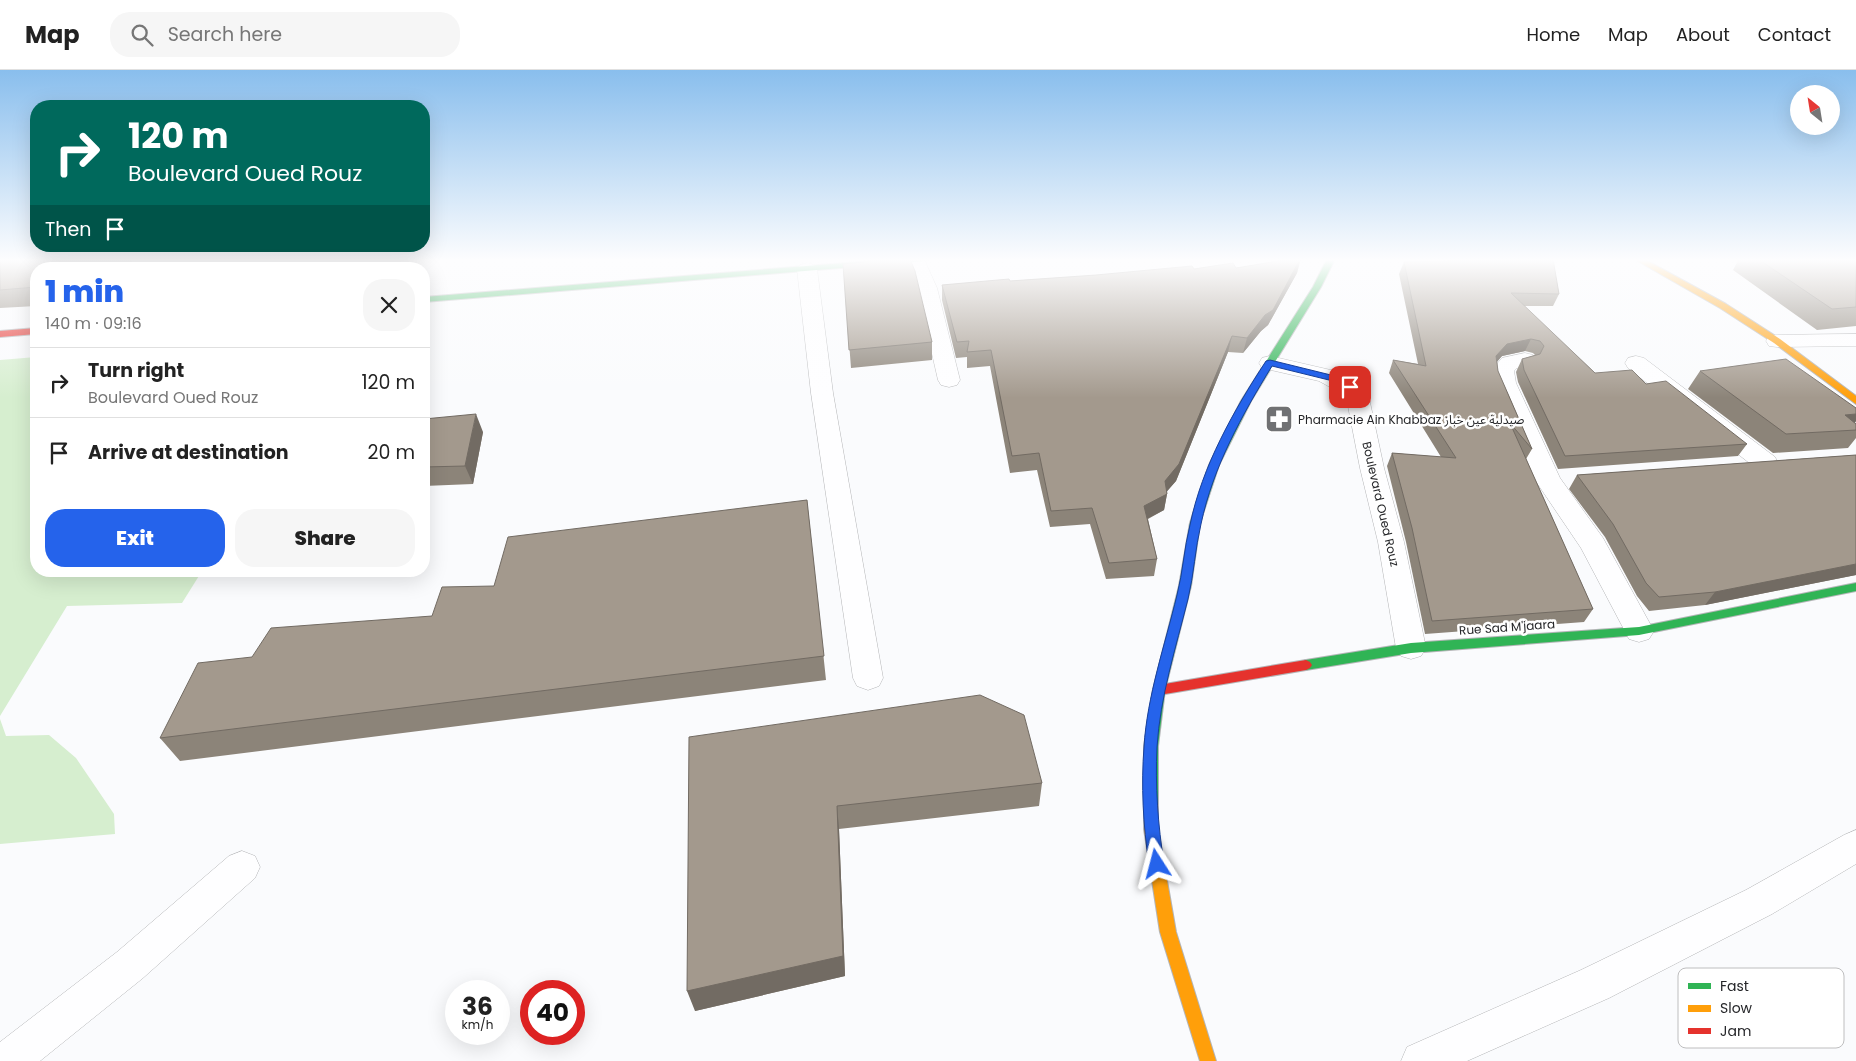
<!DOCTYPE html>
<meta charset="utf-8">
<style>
:root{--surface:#fff;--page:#f6f6f6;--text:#222;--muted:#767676;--line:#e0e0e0;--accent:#2563eb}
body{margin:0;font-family:Poppins,"Noto Sans Arabic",sans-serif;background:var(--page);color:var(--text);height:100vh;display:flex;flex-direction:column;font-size:19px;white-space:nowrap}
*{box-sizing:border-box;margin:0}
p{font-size:16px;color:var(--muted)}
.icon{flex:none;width:28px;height:28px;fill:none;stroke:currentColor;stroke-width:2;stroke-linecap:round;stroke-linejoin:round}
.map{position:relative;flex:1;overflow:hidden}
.side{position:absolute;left:30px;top:192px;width:400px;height:315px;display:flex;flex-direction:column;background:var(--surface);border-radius:20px;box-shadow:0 5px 20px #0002}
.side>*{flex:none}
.hud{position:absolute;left:30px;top:30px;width:400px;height:152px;border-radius:20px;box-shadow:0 5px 20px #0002;background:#00695c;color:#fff;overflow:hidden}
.needle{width:32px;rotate:330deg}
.tools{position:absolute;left:1790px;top:15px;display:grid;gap:10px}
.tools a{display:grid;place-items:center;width:50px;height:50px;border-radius:50%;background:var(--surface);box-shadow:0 5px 20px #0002;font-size:25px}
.speed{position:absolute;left:445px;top:910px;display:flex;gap:10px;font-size:25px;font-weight:700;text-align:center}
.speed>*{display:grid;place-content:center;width:65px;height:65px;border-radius:50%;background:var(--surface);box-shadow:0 5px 20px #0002;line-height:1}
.speed small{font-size:12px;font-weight:400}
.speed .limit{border:8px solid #d22;background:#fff;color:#111}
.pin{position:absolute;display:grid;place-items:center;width:42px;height:42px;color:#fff;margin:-21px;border-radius:10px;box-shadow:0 2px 8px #0006}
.me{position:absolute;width:55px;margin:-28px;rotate:351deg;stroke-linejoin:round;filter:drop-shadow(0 0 4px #0008)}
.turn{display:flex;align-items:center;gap:18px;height:105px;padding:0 15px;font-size:22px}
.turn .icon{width:65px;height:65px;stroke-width:2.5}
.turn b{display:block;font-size:35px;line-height:42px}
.then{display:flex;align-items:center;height:48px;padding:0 15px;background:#0003;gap:10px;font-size:19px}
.round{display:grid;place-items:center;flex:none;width:52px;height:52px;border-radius:20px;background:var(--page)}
.head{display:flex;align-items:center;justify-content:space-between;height:85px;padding:0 15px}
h1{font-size:30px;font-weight:800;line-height:38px;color:var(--accent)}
.button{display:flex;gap:10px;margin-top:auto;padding:10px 15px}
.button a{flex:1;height:58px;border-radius:20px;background:var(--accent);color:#fff;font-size:20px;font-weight:800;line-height:58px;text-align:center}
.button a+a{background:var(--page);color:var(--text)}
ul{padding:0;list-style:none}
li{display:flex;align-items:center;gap:15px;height:70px;padding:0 15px;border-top:1px solid var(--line)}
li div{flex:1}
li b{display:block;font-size:19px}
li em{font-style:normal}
header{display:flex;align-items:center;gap:30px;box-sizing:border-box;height:70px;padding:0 25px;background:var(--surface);border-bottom:1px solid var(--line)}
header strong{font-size:24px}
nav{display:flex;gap:28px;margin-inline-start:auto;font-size:18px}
.search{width:350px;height:45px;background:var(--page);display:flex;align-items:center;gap:12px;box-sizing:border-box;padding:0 18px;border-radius:20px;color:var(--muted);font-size:19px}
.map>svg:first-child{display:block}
.green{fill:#d6eecf}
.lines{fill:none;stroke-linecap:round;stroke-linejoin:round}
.street-casing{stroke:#b4b5b7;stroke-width:1}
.fast-casing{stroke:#b4b5b7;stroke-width:2}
.slow-casing{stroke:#b4b5b7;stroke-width:2}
.jam-casing{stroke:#b4b5b7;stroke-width:2}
.street{fill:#fefeff;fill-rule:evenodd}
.fast{fill:#30b455;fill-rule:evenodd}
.slow{fill:#ff9f0a;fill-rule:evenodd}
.jam{fill:#e5322d;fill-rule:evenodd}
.wall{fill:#8c8479}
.shaded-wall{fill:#726b63}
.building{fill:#a3998d;stroke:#726b63}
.route{fill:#2563eb;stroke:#184099}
.labels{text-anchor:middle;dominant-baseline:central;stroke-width:5;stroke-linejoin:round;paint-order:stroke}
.poi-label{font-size:12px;fill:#252629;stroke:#fff;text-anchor:start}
.street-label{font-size:12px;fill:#252629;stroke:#fff}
.key{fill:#fff;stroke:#bebebf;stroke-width:1}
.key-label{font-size:14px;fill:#252629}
</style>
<header>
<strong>Map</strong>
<div class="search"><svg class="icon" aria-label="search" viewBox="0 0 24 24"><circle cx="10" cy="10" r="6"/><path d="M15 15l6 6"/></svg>Search here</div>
<nav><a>Home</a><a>Map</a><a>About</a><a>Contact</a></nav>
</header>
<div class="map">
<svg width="1856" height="991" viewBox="0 0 1856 991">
<rect width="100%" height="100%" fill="#fafbfd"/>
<!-- green -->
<path class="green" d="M36 287V501H202L182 533 67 536 0 646V290Z
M0 649 6 666 49 665 76 688 114 744 115 764 0 774Z"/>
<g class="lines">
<!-- street casing -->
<g class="street-casing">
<path id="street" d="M195 189H215L209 199H189Z
M906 189H924L937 218 960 310 957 315 949 317 941 315 938 310 917 218 905 191Z
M807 193 814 195 817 199 833 323 883 608 879 616 868 620 857 616 853 608 811 323 797 199 800 195Z
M1856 264V276L1777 277 1769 276 1766 271 1769 266 1777 265Z
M1525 283 1533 285 1536 290 1533 295 1517 298 1514 301 1516 313 1560 408 1603 468 1654 561 1649 569 1639 572 1629 569 1581 478 1535 410 1494 313 1492 300 1502 288Z
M1270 286 1335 301 1356 311 1368 323 1384 398 1404 472 1426 578 1421 586 1411 589 1401 586 1396 578 1378 472 1360 398 1346 326 1319 311 1262 298 1259 293 1262 288Z
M1636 286 1644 288 1775 387 1778 393 1775 399 1766 401 1757 399 1628 298 1625 293 1628 288Z
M1856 760V794L1772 844 1609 928 1467 991H1401L1407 977 1581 900 1746 820 1844 765Z
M242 781 255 786 260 797 255 808 143 908 40 991H0V972L117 882 229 786Z"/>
</g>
<!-- fast casing -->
<g class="fast-casing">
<path id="fast" d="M893 189H930L926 191 424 232V227Z
M1327 189H1335L1321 217 1251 331 1219 395 1200 453 1191 516 1165 620 1158 676V736L1156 740 1151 742 1146 740 1144 736V676L1153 620 1179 516 1190 453 1209 395 1241 331 1313 217Z
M1856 513V521L1639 565 1411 583 1306 600 1302 598 1300 595 1302 592 1306 590 1411 573 1639 557Z"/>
</g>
<!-- slow casing -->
<g class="slow-casing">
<path id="slow" d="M1634 189H1644L1726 234 1780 269 1856 326V334L1774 273 1720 238Z
M1151 730 1156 732 1158 736V759L1176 862 1216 991H1200L1160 862 1144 759V736L1146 732Z"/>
</g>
<!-- jam casing -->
<g class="jam-casing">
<path id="jam" d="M36 258V264L0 267V261Z
M1306 590 1310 592 1312 595 1310 598 1306 600 1159 625 1155 624 1153 620 1155 616 1159 615Z"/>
</g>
<!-- street -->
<use href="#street" class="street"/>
<!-- fast -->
<use href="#fast" class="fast"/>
<!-- slow -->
<use href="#slow" class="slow"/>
<!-- jam -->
<use href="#jam" class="jam"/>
</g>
<!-- wall -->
<path class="wall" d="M0 189 36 199V236L0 238Z
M1290 189H1301L1297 203 1268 255 1261 261 1243 283 1228 282 1176 411 1167 421V424L1164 440 1148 449 1157 489 1154 506 1106 509 1090 454 1050 457 1037 400 1010 403 990 296 967 298V287L956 288 942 230V215L1010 211 1194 199 1236 198Z
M1739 189H1856V256L1817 260 1733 200Z
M1404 192 1559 224 1553 236H1524L1595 303 1646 314 1747 374 1738 386 1558 399 1518 312 1516 302 1522 289 1535 285 1533 283 1525 281 1502 286 1497 291 1498 301 1532 379 1526 389 1593 539 1584 552 1425 564 1406 472 1387 396 1392 383 1441 387 1389 303 1393 290 1418 294 1399 204Z
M843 194 932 272V290L851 298Z
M1700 301 1856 338V351L1855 353 1856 354V368L1848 378 1773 383 1688 319Z
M424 349 483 362 473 414 424 416Z
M1856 385V506V505L1705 535 1649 541 1637 526 1605 467 1569 419 1577 405Z
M807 430 826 610 180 691 160 668 252 587 432 546 494 516Z
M689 667 1042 713 1039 736 839 759 845 906 695 941Z"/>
<!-- shaded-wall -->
<path class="shaded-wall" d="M1300 189 1297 203 1268 255 1261 261 1243 283 1247 268 1265 245Z
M1232 266 1228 282 1176 411 1163 426 1167 424 1164 440 1141 452 1144 436 1165 411Z
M1531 269 1525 281 1502 286 1491 299 1496 286 1507 274Z
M476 344 483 362 473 414 465 396Z
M1856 344V351L1849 360 1845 345Z
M1856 494V505L1705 535 1715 522Z
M837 736 839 759 845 906 695 941 687 921Z"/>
<!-- building -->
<path class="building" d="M0 189H128L140 199H36V217L0 220Z
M893 189H910L915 201 932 272 849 280 843 194Z
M1290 189H1300L1273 240 1265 245 1247 268 1232 266 1179 394 1165 411 1167 424 1144 436 1157 489 1109 493 1092 438 1051 441 1039 383 1012 386 991 280 967 282 969 271 957 272 942 215 1009 209 1010 211 1096 205 1192 196 1194 199 1233 193 1236 198Z
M1450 189H1553L1559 224 1511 223 1595 303 1632 300 1646 314 1666 311 1747 374 1565 386 1524 300 1522 289 1540 284 1544 276 1540 271 1531 269 1507 274 1496 286 1498 301 1532 379 1510 353 1593 539 1432 551 1412 458 1392 383 1456 388 1393 290 1426 296 1404 192 1448 191Z
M1758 189H1856V237L1832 239Z
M1786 289 1856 338V344L1845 345 1856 354V360L1786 364 1700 301Z
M476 344 465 396 424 397V349Z
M1856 385V494L1715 522 1659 527 1646 513 1613 454 1577 405Z
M807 430 824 586 160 668 198 593 252 587 271 558 432 546 442 517 494 516 508 467Z
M980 625 1024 645 1042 713 837 736 843 886 687 921 689 667Z"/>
<!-- sky -->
<linearGradient id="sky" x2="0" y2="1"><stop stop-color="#89beed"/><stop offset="0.58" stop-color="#fdfdfe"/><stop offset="1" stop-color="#fdfdfe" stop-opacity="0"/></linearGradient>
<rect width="1856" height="328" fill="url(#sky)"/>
<!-- route -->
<path class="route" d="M1270 290 1339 307 1355 317 1350 320 1333 311 1272 296C1242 345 1213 397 1201 454 1195 479 1194 504 1188 529 1176 577 1160 627 1157 677 1155 715 1158 755 1164 794L1162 798 1157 800 1152 798 1149 794C1143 755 1141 715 1144 677 1147 626 1165 575 1177 525 1183 502 1184 478 1190 455 1202 396 1234 340 1266 291Z"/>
<!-- icons -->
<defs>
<g id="pharmacy-square" transform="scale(1.4375)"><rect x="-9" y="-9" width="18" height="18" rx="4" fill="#707173" stroke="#fff"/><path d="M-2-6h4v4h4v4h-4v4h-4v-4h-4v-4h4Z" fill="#fff"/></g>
</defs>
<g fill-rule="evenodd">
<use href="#pharmacy-square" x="1279" y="349"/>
</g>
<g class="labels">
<!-- poi labels -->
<g class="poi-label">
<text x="1298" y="349">Pharmacie Ain Khabbaz صيدلية عين خباز</text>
</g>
<!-- street labels -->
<g class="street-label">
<text transform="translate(1381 434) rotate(77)">Boulevard Oued Rouz</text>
<text transform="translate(1507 557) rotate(-4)">Rue Sad M'jaara</text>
</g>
</g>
<!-- legend -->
<rect x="1678" y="898" width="166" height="80" rx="8" class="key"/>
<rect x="1688" y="913" width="23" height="6" fill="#30b455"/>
<rect x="1688" y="935" width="23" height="7" fill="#ff9f0a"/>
<rect x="1688" y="958" width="23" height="6" fill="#e5322d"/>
<g class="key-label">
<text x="1720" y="921">Fast</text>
<text x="1720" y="943">Slow</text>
<text x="1720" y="966">Jam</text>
</g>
</svg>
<div class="tools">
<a><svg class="needle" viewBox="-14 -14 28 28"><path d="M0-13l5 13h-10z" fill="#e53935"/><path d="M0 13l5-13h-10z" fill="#767676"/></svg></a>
</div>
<div class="speed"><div>36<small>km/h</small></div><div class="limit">40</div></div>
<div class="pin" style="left:1350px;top:317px;background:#d93025"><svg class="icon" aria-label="arrive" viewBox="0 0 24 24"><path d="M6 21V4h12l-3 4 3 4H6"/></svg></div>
<svg class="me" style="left:1157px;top:794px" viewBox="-20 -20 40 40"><path d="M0-17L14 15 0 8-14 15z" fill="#2563eb" stroke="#fff" stroke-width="4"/></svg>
<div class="hud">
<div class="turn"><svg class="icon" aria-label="right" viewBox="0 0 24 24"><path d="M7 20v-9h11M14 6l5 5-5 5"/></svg><div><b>120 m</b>Boulevard Oued Rouz</div></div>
<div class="then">Then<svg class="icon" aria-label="arrive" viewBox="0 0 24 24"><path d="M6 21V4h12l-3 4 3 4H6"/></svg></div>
</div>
<section class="side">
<div class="head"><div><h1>1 min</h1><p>140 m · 09:16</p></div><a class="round"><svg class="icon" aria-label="close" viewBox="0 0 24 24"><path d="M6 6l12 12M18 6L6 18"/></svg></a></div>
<ul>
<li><svg class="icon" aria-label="right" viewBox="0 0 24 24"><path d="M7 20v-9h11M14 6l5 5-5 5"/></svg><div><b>Turn right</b><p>Boulevard Oued Rouz</p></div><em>120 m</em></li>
<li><svg class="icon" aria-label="arrive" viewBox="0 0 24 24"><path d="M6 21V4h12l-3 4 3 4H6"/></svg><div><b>Arrive at destination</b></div><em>20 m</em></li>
</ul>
<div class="button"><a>Exit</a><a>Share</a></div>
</section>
</div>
